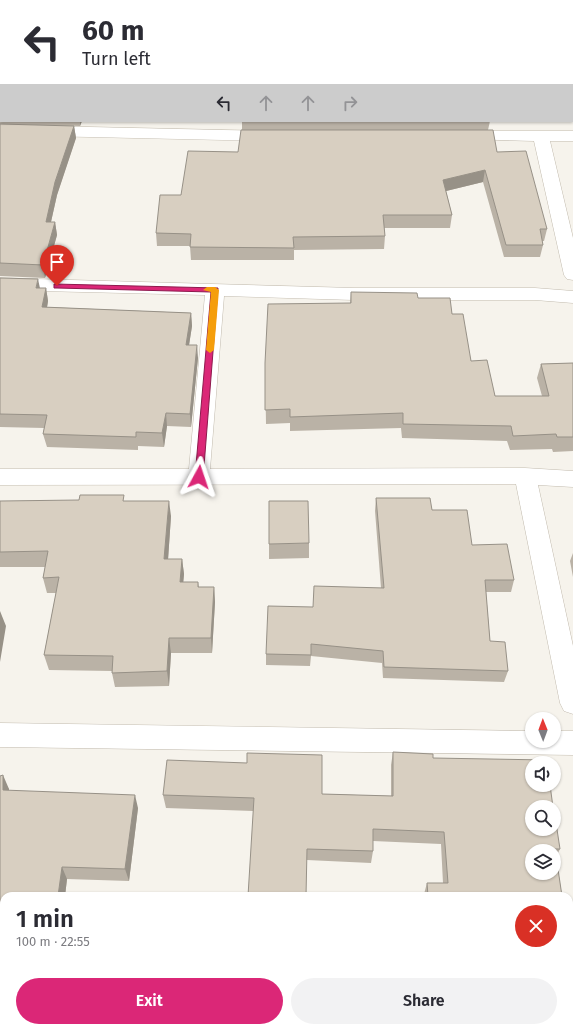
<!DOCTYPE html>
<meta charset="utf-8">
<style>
:root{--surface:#fff;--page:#f2f2f3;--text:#2b2b33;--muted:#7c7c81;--accent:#db2777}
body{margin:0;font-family:"Fira Sans",sans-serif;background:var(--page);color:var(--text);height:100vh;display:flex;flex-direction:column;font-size:15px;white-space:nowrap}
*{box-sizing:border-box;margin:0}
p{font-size:13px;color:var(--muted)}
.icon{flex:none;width:22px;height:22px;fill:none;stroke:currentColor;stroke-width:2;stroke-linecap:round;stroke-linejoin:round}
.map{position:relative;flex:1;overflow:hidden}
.sheet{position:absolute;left:0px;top:892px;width:573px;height:140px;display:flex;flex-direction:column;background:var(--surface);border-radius:12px 12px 0 0;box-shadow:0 1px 3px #0004}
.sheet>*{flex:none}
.guide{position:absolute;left:0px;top:0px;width:573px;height:122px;box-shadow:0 1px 3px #0004;background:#fff;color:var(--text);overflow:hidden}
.needle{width:26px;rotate:359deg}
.tools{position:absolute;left:525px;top:712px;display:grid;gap:8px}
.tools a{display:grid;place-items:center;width:36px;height:36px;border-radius:50%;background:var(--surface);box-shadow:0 1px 3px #0004;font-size:20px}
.pin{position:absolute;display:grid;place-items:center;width:34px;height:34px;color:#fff;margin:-41px -17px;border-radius:50% 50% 50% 0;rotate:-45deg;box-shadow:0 0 4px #0007}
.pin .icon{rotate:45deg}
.me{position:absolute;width:44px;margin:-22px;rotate:5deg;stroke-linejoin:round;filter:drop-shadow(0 0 3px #0008)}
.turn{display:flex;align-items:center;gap:14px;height:84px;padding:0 16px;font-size:18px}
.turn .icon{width:52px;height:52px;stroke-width:2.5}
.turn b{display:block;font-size:28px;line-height:34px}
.lanes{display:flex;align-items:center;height:38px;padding:0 16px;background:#0003;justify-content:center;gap:20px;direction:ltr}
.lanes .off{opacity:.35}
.round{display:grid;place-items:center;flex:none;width:42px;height:42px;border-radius:21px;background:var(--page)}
.headline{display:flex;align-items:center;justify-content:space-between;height:68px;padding:0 16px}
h1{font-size:24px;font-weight:600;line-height:30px}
.primary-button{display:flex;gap:8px;margin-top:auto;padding:8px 16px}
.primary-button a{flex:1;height:46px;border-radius:24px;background:var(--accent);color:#fff;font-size:16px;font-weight:600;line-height:46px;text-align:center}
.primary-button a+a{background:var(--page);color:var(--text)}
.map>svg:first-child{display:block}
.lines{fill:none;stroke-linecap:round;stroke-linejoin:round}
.minor-casing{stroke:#c2bbae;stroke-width:1}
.tertiary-casing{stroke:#c2bbae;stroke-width:1}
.minor{fill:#fff;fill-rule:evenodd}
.tertiary{fill:#fff;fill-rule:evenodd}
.wall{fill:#bab2a6}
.shaded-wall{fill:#979187}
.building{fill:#d8cfc1;stroke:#979187;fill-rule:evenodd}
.route{fill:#db2777;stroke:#8e194d}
.slow{fill:#f59e0b}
</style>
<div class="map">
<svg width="573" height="1032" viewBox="0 0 573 1032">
<rect width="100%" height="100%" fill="#f6f3ec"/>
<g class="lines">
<!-- minor casing -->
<g class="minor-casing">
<path id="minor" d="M49 0H61V1H49Z
M0 125 271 131 276 133 279 136 276 139 271 141 0 135Z
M465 131H573V141H550L573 238V280L567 279 564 275 534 141 460 139 457 136 460 133Z
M0 278 354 288H535L573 291V303L535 300H354L224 296 210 469 525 468 573 471V487L538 485 573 646V714L564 711 560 703 516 484 0 485V469H189L205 295 0 290Z
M0 723 532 731V741H554V731H573V755L0 747Z"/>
</g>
<!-- tertiary casing -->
<g class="tertiary-casing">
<path id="tertiary" d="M0 45H1V53H0Z
M572 58H573V66H572Z"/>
</g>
<!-- minor -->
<use href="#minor" class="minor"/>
<!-- tertiary -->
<use href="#tertiary" class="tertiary"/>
</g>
<!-- wall -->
<path class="wall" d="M0 0 1 1V23H0Z
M240 0H281V1H241Z
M434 0H573V32H572V1H434Z
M0 72H1V121H82L80 126 38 125 74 126 76 138 57 195 51 222H55L57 235 45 278 0 276Z
M573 72V89L572 87V77Z
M242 121H490L488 130H242Z
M238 152H497L547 229 544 241H542L543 245 540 257H504L483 182 446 191 452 215 450 228H384L385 236 384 249 294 250V260H191L190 246H157L156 233 181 195Z
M0 278 40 288H46L48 301 47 307 191 313 192 326 189 345 198 358 191 427 167 426 164 447 138 446V450L47 447 43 434 44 428 0 427Z
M351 292 418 298 452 314 471 361 495 396H542L537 378 541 364 573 363V451L553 452 552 449 510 450 507 441 402 438 401 428 290 431V423L266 424 265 363 350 303Z
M376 498 432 510 472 545 514 580 511 592H486L490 641 508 671 504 682 383 678 382 663 311 656 310 666 266 665V654L313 607 381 588 375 511Z
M0 501H125L171 516 168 559H182L184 574 183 582H198L199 587H214L215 602 212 653H171L169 686 115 687 112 673V671L49 670 44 655 56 593H47L43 578 45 567H0Z
M309 543V558L269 559V544Z
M573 553V577L570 561Z
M393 752 433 758 560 849 556 857 562 896H424V894L427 883H443L441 844 373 841V851L371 863 307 860 253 811 166 808 163 795 322 794 391 796V765Z
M0 776 9 789V791L138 808 129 881 67 879 65 896H4V1028H102V1032H0Z"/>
<!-- shaded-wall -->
<path class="shaded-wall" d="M24 0H30V1H24Z
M80 121H82L80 126Z
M74 126 76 138 57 195 48 235 46 222 55 182Z
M485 170 483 182 442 192 443 180Z
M55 222 57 235 45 278 43 265Z
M38 279 41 293 36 288Z
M46 288 48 301 45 320 42 307Z
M191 313 192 326 187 358 186 345Z
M197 345 198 358 191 427 190 414Z
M166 413 167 426 164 447 162 433Z
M169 501 171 516 167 575 164 559Z
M182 559 184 574 182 598 180 582Z
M214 587 215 602 212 653 211 638Z
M0 611 6 626 0 662Z
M169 638 171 653 169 686 167 671Z
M3 775 9 789V804L3 790Z
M135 795 138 808 129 881 125 869Z
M62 867 67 879 65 896H58Z
M98 1028H102V1032H100Z"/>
<!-- building -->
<path class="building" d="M0 0H24V1H1V11H0Z
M441 0H573V17H572V1H442Z
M0 72H1V111H0Z
M0 124 74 126 55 182 46 222H55L43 265 0 263Z
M241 130H493L497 152 526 151 547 229H540L543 245H506L485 170 443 180 452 215H383L385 236 293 237 294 248 190 247 191 234 156 233 160 195H181L188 151 238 152Z
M0 278 38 279 36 288H46L42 307 191 313 186 345H197L190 414 166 413 162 433 136 432V437L43 434 47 415 0 414Z
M351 292 417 293 418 298H450L452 314H463L471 361 487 360 495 396H549L541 364 573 363V437H557L556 434 513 436 511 426 403 424V413L290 417V409L265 410V363L268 304 351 303Z
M80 495H124L123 501H169L164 559H182L180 582H198V587H214L211 638H169L167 671 112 673 113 656 44 655 59 577 43 578 48 551 0 552V501L79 500Z
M376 498H430L432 510H467L472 545 507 544 514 580H485L490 641 505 642 508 671 384 667 383 651 311 644V655L266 654 268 606 313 607 314 586 384 588Z
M269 501H308L309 543 269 544Z
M393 752 433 754V758L546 760V763H532V785H550L553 807H532V829H554V810L560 849H555L562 896H428L427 883H448L444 832 373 829V851L307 849 306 896H248L254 798 163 795 167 760 247 763V753L322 755V794L393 796ZM532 851H554V873H532Z
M3 775V790L135 795 125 869 62 867 58 896H4V1024H0V776Z
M569 924 572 925 573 928V1032H298V1028H569Z
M164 1028H241V1032H164Z"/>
<!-- route -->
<path class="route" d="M54 284 218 288 203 479 199 480 195 477 211 292 57 288H54Z"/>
<!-- slow -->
<path class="slow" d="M215 287 219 290 214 350 210 353 206 350 211 292 203 290 207 287Z"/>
</svg>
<div class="tools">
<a><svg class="needle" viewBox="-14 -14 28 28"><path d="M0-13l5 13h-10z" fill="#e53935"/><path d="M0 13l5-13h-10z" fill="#7c7c81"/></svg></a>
<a><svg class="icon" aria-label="sound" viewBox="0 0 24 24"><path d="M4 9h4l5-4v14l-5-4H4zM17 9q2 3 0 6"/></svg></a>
<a><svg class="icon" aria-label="search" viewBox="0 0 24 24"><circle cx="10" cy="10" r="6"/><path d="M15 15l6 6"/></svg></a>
<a><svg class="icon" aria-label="layers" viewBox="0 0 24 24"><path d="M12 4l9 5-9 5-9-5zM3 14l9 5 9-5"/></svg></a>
</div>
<div class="pin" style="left:57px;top:286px;background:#d93025"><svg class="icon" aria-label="arrive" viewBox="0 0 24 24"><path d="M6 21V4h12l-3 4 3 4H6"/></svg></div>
<svg class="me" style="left:199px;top:477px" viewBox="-20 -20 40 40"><path d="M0-17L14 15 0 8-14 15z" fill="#db2777" stroke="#fff" stroke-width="4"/></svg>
<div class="guide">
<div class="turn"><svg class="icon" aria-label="left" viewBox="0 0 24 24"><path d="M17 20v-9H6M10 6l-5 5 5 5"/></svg><div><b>60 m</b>Turn left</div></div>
<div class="lanes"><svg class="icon" aria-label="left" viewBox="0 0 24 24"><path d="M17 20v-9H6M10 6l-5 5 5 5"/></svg><svg class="icon off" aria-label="ahead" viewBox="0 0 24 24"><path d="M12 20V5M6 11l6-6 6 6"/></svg><svg class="icon off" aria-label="ahead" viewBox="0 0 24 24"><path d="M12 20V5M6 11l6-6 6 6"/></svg><svg class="icon off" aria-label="right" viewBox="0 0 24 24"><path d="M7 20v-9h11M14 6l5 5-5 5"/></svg></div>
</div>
<section class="sheet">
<div class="headline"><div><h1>1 min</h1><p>100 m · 22:55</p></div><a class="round" style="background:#d93025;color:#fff"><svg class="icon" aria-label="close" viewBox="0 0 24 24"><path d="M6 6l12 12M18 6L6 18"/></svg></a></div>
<div class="primary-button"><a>Exit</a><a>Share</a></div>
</section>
</div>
